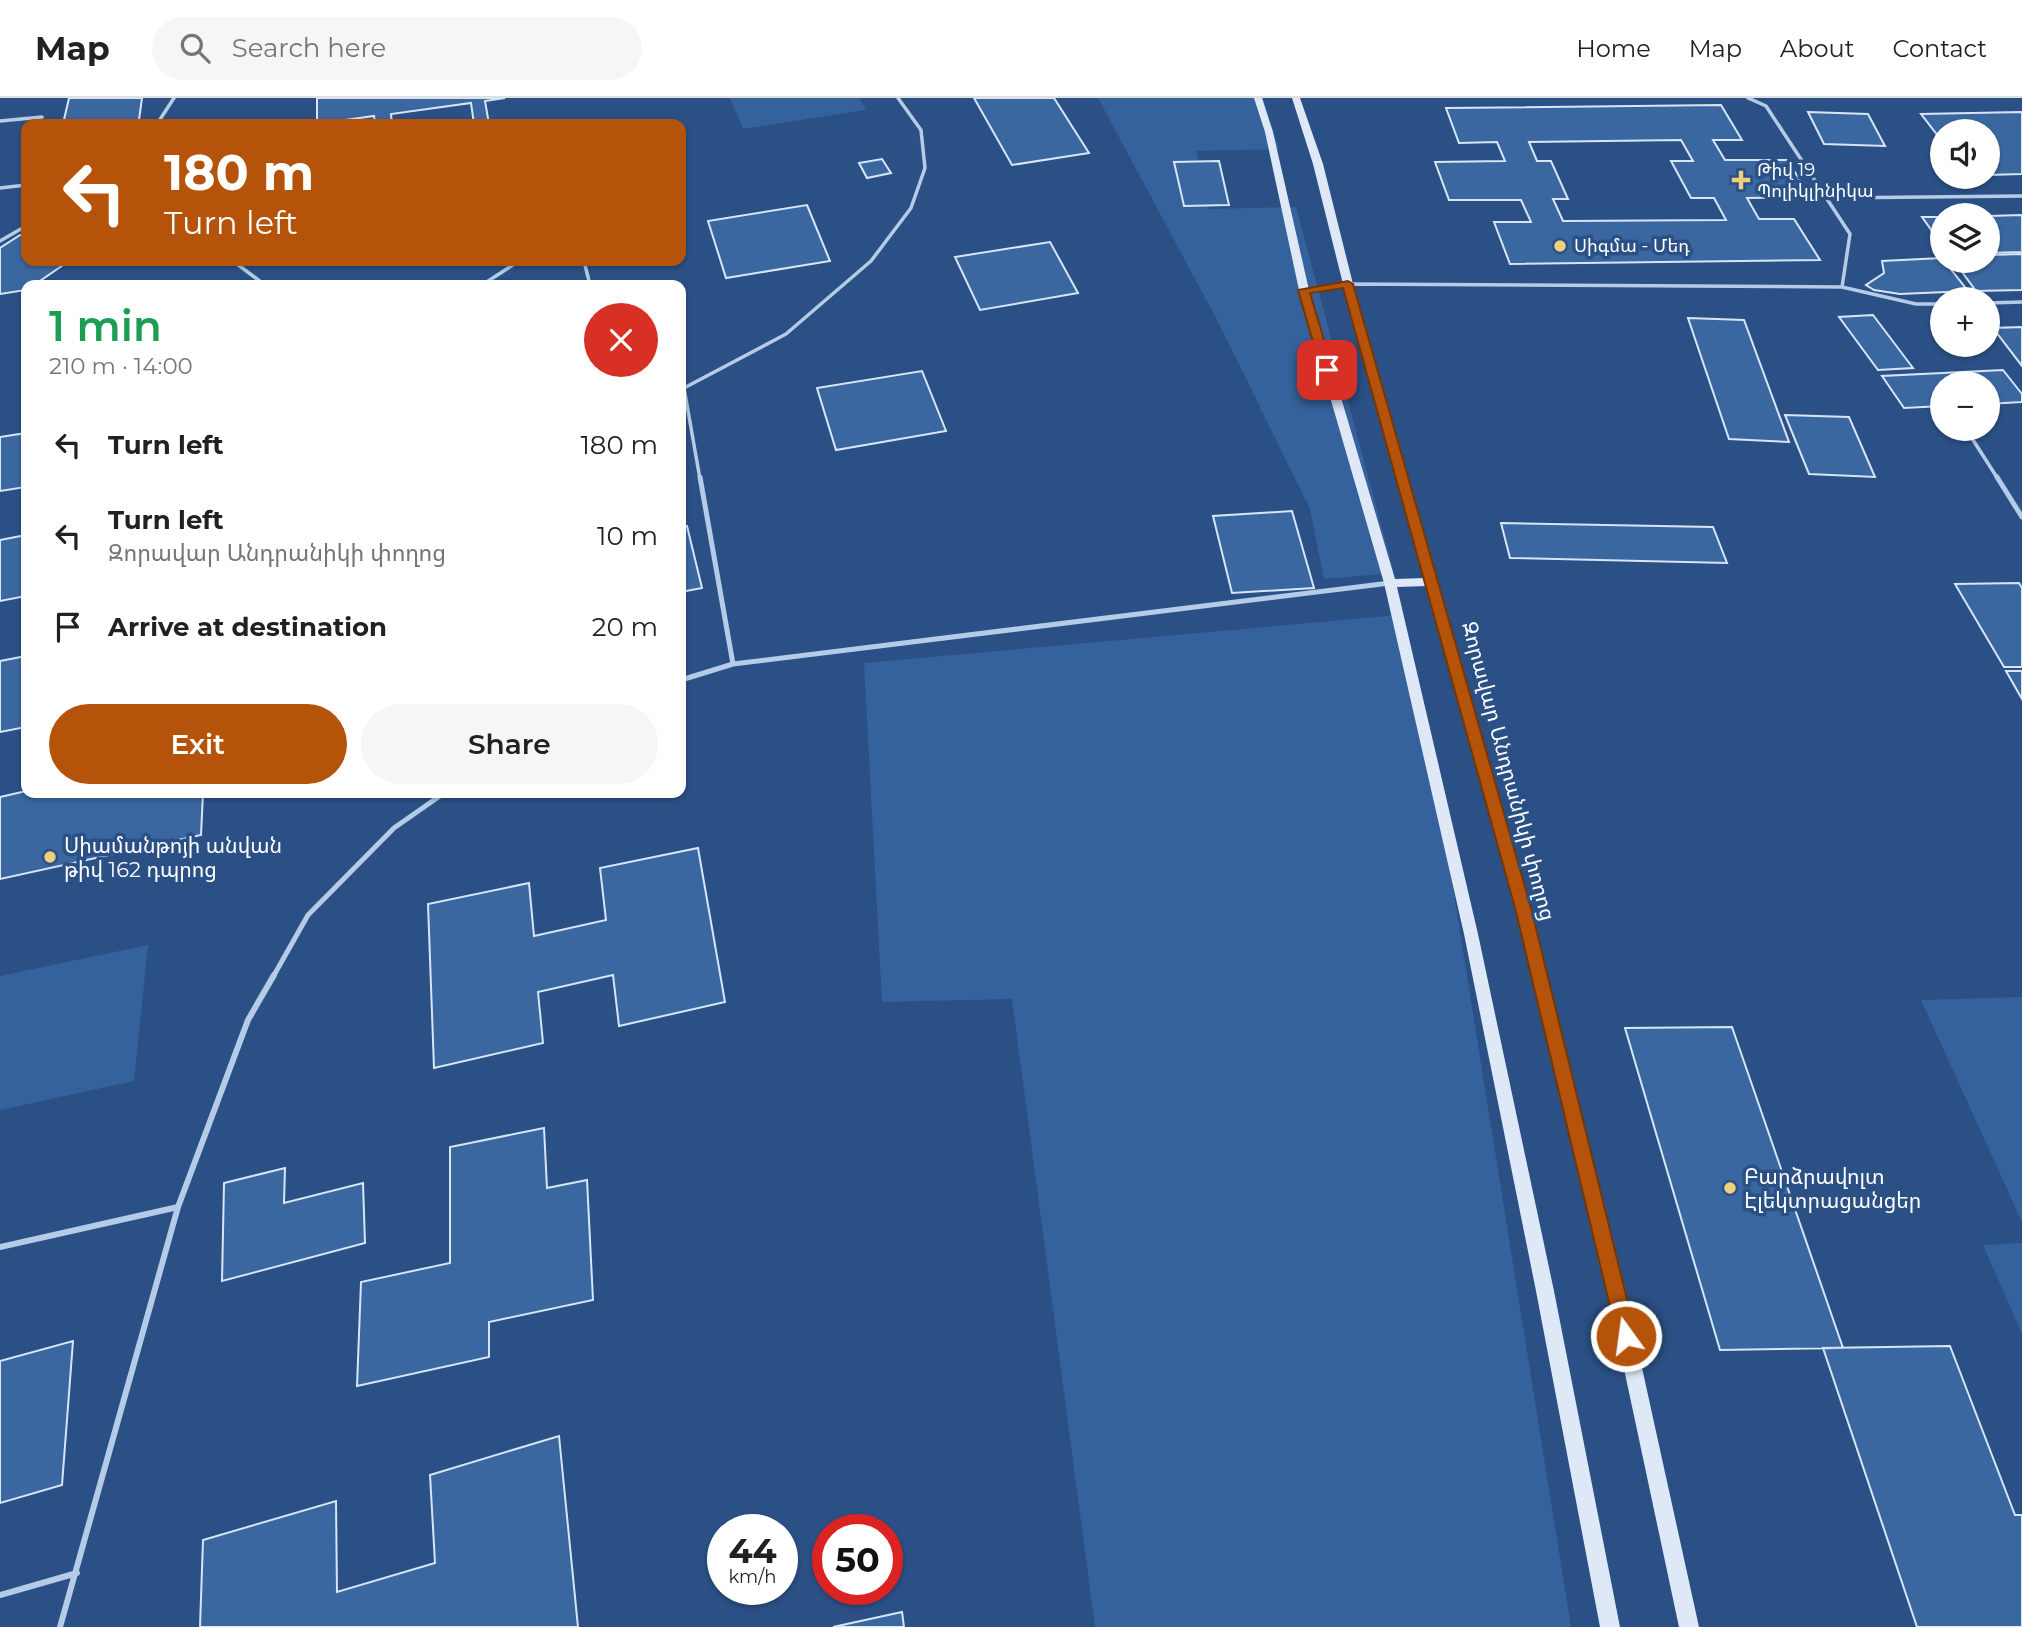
<!DOCTYPE html>
<meta charset="utf-8">
<style>
:root{--surface:#fff;--page:#f6f6f6;--text:#202124;--muted:#757577;--line:#e0e0e0;--accent:#b45309}
body{margin:0;font-family:Montserrat,"Noto Sans Armenian",sans-serif;background:var(--page);color:var(--text);height:100vh;display:flex;flex-direction:column;font-size:26px;white-space:nowrap}
*{box-sizing:border-box;margin:0}
p{font-size:23px;color:var(--muted)}
.icon{flex:none;width:38px;height:38px;fill:none;stroke:currentColor;stroke-width:2;stroke-linecap:round;stroke-linejoin:round}
.map{position:relative;flex:1;overflow:hidden}
.panel{position:absolute;left:21px;top:182px;width:665px;height:518px;display:flex;flex-direction:column;background:var(--surface);border-radius:14px;box-shadow:0 2px 5px #0004}
.panel>*{flex:none}
.guide{position:absolute;left:21px;top:21px;width:665px;height:147px;border-radius:14px;box-shadow:0 2px 5px #0004;background:#b45309;color:#fff;overflow:hidden}
.fabs{position:absolute;left:1930px;top:21px;display:grid;gap:14px}
.fabs a{display:grid;place-items:center;width:70px;height:70px;border-radius:50%;background:var(--surface);box-shadow:0 2px 5px #0004;font-size:35px}
.speed{position:absolute;left:707px;top:1416px;display:flex;gap:14px;font-size:35px;font-weight:700;text-align:center}
.speed>*{display:grid;place-content:center;width:91px;height:91px;border-radius:50%;background:var(--surface);box-shadow:0 2px 5px #0004;line-height:1}
.speed small{font-size:18px;font-weight:400}
.speed .limit{border:10px solid #d22;background:#fff;color:#111}
.pin{position:absolute;display:grid;place-items:center;width:60px;height:60px;color:#fff;margin:-30px;border-radius:14px;box-shadow:0 4px 10px #0006}
.me{position:absolute;width:77px;margin:-38px;rotate:346deg;stroke-linejoin:round;filter:drop-shadow(0 0 5px #0008)}
.turn{display:flex;align-items:center;gap:24px;height:147px;padding:0 28px;font-size:32px}
.turn .icon{width:91px;height:91px;stroke-width:2.5}
.turn b{display:block;font-size:49px;line-height:60px}
.round{display:grid;place-items:center;flex:none;width:74px;height:74px;border-radius:37px;background:var(--page)}
.head{display:flex;align-items:center;justify-content:space-between;height:119px;padding:0 28px}
h1{font-size:42px;font-weight:600;line-height:52px;color:#1e9e55}
.button{display:flex;gap:14px;margin-top:auto;padding:14px 28px}
.button a{flex:1;height:80px;border-radius:42px;background:var(--accent);color:#fff;font-size:28px;font-weight:600;line-height:80px;text-align:center}
.button a+a{background:var(--page);color:var(--text)}
ul{padding:0;list-style:none}
li{display:flex;align-items:center;gap:21px;height:91px;padding:0 28px}
li div{flex:1}
li b{display:block;font-size:26px}
li em{font-style:normal}
header{display:flex;align-items:center;gap:42px;box-sizing:border-box;height:98px;padding:0 35px;background:var(--surface);border-bottom:2px solid var(--line)}
header strong{font-size:33px}
nav{display:flex;gap:38px;margin-inline-start:auto;font-size:24px}
.search{width:490px;height:63px;background:var(--page);display:flex;align-items:center;gap:18px;box-sizing:border-box;padding:0 24px;border-radius:38px;color:var(--muted);font-size:26px}
.map>svg:first-child{display:block}
.green{fill:#35629c}
.building{fill:#3b67a1;stroke:#d8e5f6;stroke-width:2;fill-rule:evenodd}
.lines{fill:none;stroke-linecap:round;stroke-linejoin:round}
.lane-far2{stroke:#b5cbe7;stroke-width:3.5}
.lane-far1{stroke:#b5cbe7;stroke-width:5}
.lane{stroke:#b5cbe7;stroke-width:6}
.secondary{fill:#dee8f7;fill-rule:evenodd}
.route{fill:#b45309;stroke:#753606;stroke-width:2}
.poi-dot{fill:#edcf7d;stroke:#2a5085;stroke-width:2.5}
.labels{text-anchor:middle;dominant-baseline:central;stroke-width:7;stroke-linejoin:round;paint-order:stroke}
.far-poi-label{font-size:18px;fill:#fff;stroke:#2a5085;text-anchor:start}
.street-label{font-size:21px;fill:#fff;stroke:#2a5085}
.poi-label{font-size:21px;fill:#fff;stroke:#2a5085;text-anchor:start}
</style>
<header>
<strong>Map</strong>
<div class="search"><svg class="icon" aria-label="search" viewBox="0 0 24 24"><circle cx="10" cy="10" r="6"/><path d="M15 15l6 6"/></svg>Search here</div>
<nav><a>Home</a><a>Map</a><a>About</a><a>Contact</a></nav>
</header>
<div class="map">
<svg width="2022" height="1529" viewBox="0 0 2022 1529">
<rect width="100%" height="100%" fill="#2a5085"/>
<!-- green -->
<path class="green" d="M730 0H860L866 12 743 31Z
M1098 0H1263L1279 51 1196 53 1209 111 1296 109 1394 475 1324 481 1310 411 1216 220Z
M1399 517 1452 784 1571 1529H1095L1012 901 882 904 864 565Z
M148 847 134 983 0 1012V878Z
M2022 899V1124L1921 902Z
M2022 1145V1236L1983 1147Z"/>
<!-- building -->
<path class="building" d="M69 0H142L139 22 63 26Z
M317 0H505L485 3 489 26H474L471 5 391 16 392 26H375L374 18 317 26Z
M974 0H1054L1089 55 1012 67Z
M1721 7 1742 42H1713L1725 62H1787L1811 99 1747 100 1759 121H1794L1820 162 1510 166 1494 124H1531L1521 102H1449L1435 64 1505 63 1497 44 1459 45 1446 10ZM1681 42 1693 63H1671L1691 100H1714L1726 122 1563 123 1553 101H1568L1551 63H1537L1529 44Z
M1808 14 1868 16 1885 48 1824 46Z
M2022 14V76L1988 77V33H1942V43L1921 16Z
M882 61 891 75 867 80 859 65Z
M1219 63 1229 107 1184 108 1174 64Z
M807 107 830 163 726 180 708 123Z
M2022 117V154L1988 155V118Z
M1922 119H1942V147Z
M20 137 26 139V163H69L34 187H26V192L0 196V150Z
M1050 144 1078 195 980 212 955 159Z
M2022 156V192L1976 193 1954 163H1988V157Z
M1942 160 1968 193 1900 196 1874 192 1866 187 1884 175 1882 163Z
M1873 217 1913 270 1878 272 1839 219Z
M1688 220 1744 222 1789 344 1729 341Z
M2022 229V268L1993 230Z
M2003 272 2022 296V304L1988 306V285H1942V308L1904 310 1882 278Z
M922 273 946 333 836 352 817 290Z
M1785 317 1849 319 1875 379 1809 376Z
M26 335V389L0 393V339Z
M1292 413 1314 490 1232 495 1213 418Z
M1501 425 1713 429 1727 465 1510 460Z
M687 428 702 490 681 494V429Z
M26 437V498L0 503V442Z
M2019 485 2022 490V569H2004L1955 486Z
M26 558V629L0 634V563Z
M2006 573H2022V601Z
M26 693 203 695 201 737 0 781V699Z
M698 750 725 904 619 928 613 877 538 894 543 945 434 970 428 806 529 785 534 838 606 822 600 770Z
M1732 929 1843 1250 1720 1252 1625 930Z
M544 1030 547 1090 587 1082 593 1202 489 1224V1259L357 1288 361 1184 450 1165V1049Z
M285 1070 284 1105 363 1085 365 1145 222 1183 224 1085Z
M73 1243 62 1387 0 1405V1263Z
M1950 1248 2015 1417H2022V1529H1917L1823 1250Z
M559 1338 578 1529H200L203 1442 336 1403 337 1494 435 1465 430 1377Z
M902 1514 904 1529H833Z"/>
<g class="lines">
<!-- lane-far2 -->
<path class="lane-far2" d="M1748 0 1766 8 1850 136 1842 189
M0 23 42 19
M157 26 174 0
M0 90 26 87
M1827 100 2022 98
M0 143 26 128
M233 163 265 187
M578 163 585 167 590 187
M482 187 519 163
M1304 192 1348 186 1842 189 1916 206H1942
M1988 205 2022 204
M681 289 684 290 700 381
M684 290 786 236 871 163 911 110 925 70 921 32 898 0
M1966 331 1998 381"/>
<!-- lane-far1 -->
<path class="lane-far1" d="M700 379 733 566
M1997 379 2022 419
M681 582 733 566 1390 485
M273 879 308 817 394 730 444 695"/>
<!-- lane -->
<path class="lane" d="M0 1149 178 1109
M0 1497 77 1475
M60 1529 178 1109 248 922 274 877"/>
<!-- secondary -->
<path class="secondary" d="M1254 0H1262L1273 34 1309 192 1395 481 1425 480 1343 186 1313 66 1292 0H1300L1323 66 1353 186 1530 809 1635 1238 1699 1529H1679L1617 1238 1516 809 1427 488 1397 489 1478 836 1554 1193 1620 1529H1600L1536 1193 1464 836 1384 485 1299 192 1265 34Z"/>
</g>
<!-- route -->
<path class="route" d="M1348 183 1353 186 1531 810 1636 1238 1633 1245 1626 1247 1619 1245 1617 1238 1515 810 1343 190 1310 195 1333 272 1327 276 1321 272 1298 192Z"/>
<!-- markers -->
<g class="poi-dot">
<path d="M1737.5 71.5h7v7h7v7h-7v7h-7v-7h-7v-7h7z"/>
<circle cx="1560" cy="148" r="7"/>
<circle cx="50" cy="759" r="7"/>
<circle cx="1730" cy="1090" r="7"/>
</g>
<g class="labels">
<!-- far-poi labels -->
<g class="far-poi-label">
<text x="1757" y="72">Թիվ 19<tspan x="1757" dy="21">Պոլիկլինիկա</tspan></text>
<text x="1574" y="148">Սիգմա - Մեդ</text>
</g>
<!-- street labels -->
<g class="street-label">
<text transform="translate(1509 673) rotate(75)">Զորավար Անդրանիկի փողոց</text>
</g>
<!-- poi labels -->
<g class="poi-label">
<text x="64" y="747">Սիամանթոյի անվան<tspan x="64" dy="24">թիվ 162 դպրոց</tspan></text>
<text x="1744" y="1078">Բարձրավոլտ<tspan x="1744" dy="24">Էլեկտրացանցեր</tspan></text>
</g>
</g>
</svg>
<div class="fabs">
<a><svg class="icon" aria-label="sound" viewBox="0 0 24 24"><path d="M4 9h4l5-4v14l-5-4H4zM17 9q2 3 0 6"/></svg></a>
<a><svg class="icon" aria-label="layers" viewBox="0 0 24 24"><path d="M12 4l9 5-9 5-9-5zM3 14l9 5 9-5"/></svg></a>
<a>+</a>
<a>−</a>
</div>
<div class="speed"><div>44<small>km/h</small></div><div class="limit">50</div></div>
<div class="pin" style="left:1327px;top:272px;background:#d93025"><svg class="icon" aria-label="arrive" viewBox="0 0 24 24"><path d="M6 21V4h12l-3 4 3 4H6"/></svg></div>
<svg class="me" style="left:1626px;top:1238px" viewBox="-20 -20 40 40"><circle r="17" fill="#b45309" stroke="#fff" stroke-width="3"/><path d="M0-11L8 9 0 5-8 9z" fill="#fff"/></svg>
<div class="guide">
<div class="turn"><svg class="icon" aria-label="left" viewBox="0 0 24 24"><path d="M17 20v-9H6M10 6l-5 5 5 5"/></svg><div><b>180 m</b>Turn left</div></div>
</div>
<section class="panel">
<div class="head"><div><h1>1 min</h1><p>210 m · 14:00</p></div><a class="round" style="background:#d93025;color:#fff"><svg class="icon" aria-label="close" viewBox="0 0 24 24"><path d="M6 6l12 12M18 6L6 18"/></svg></a></div>
<ul>
<li><svg class="icon" aria-label="left" viewBox="0 0 24 24"><path d="M17 20v-9H6M10 6l-5 5 5 5"/></svg><div><b>Turn left</b></div><em>180 m</em></li>
<li><svg class="icon" aria-label="left" viewBox="0 0 24 24"><path d="M17 20v-9H6M10 6l-5 5 5 5"/></svg><div><b>Turn left</b><p>Զորավար Անդրանիկի փողոց</p></div><em>10 m</em></li>
<li><svg class="icon" aria-label="arrive" viewBox="0 0 24 24"><path d="M6 21V4h12l-3 4 3 4H6"/></svg><div><b>Arrive at destination</b></div><em>20 m</em></li>
</ul>
<div class="button"><a>Exit</a><a>Share</a></div>
</section>
</div>
